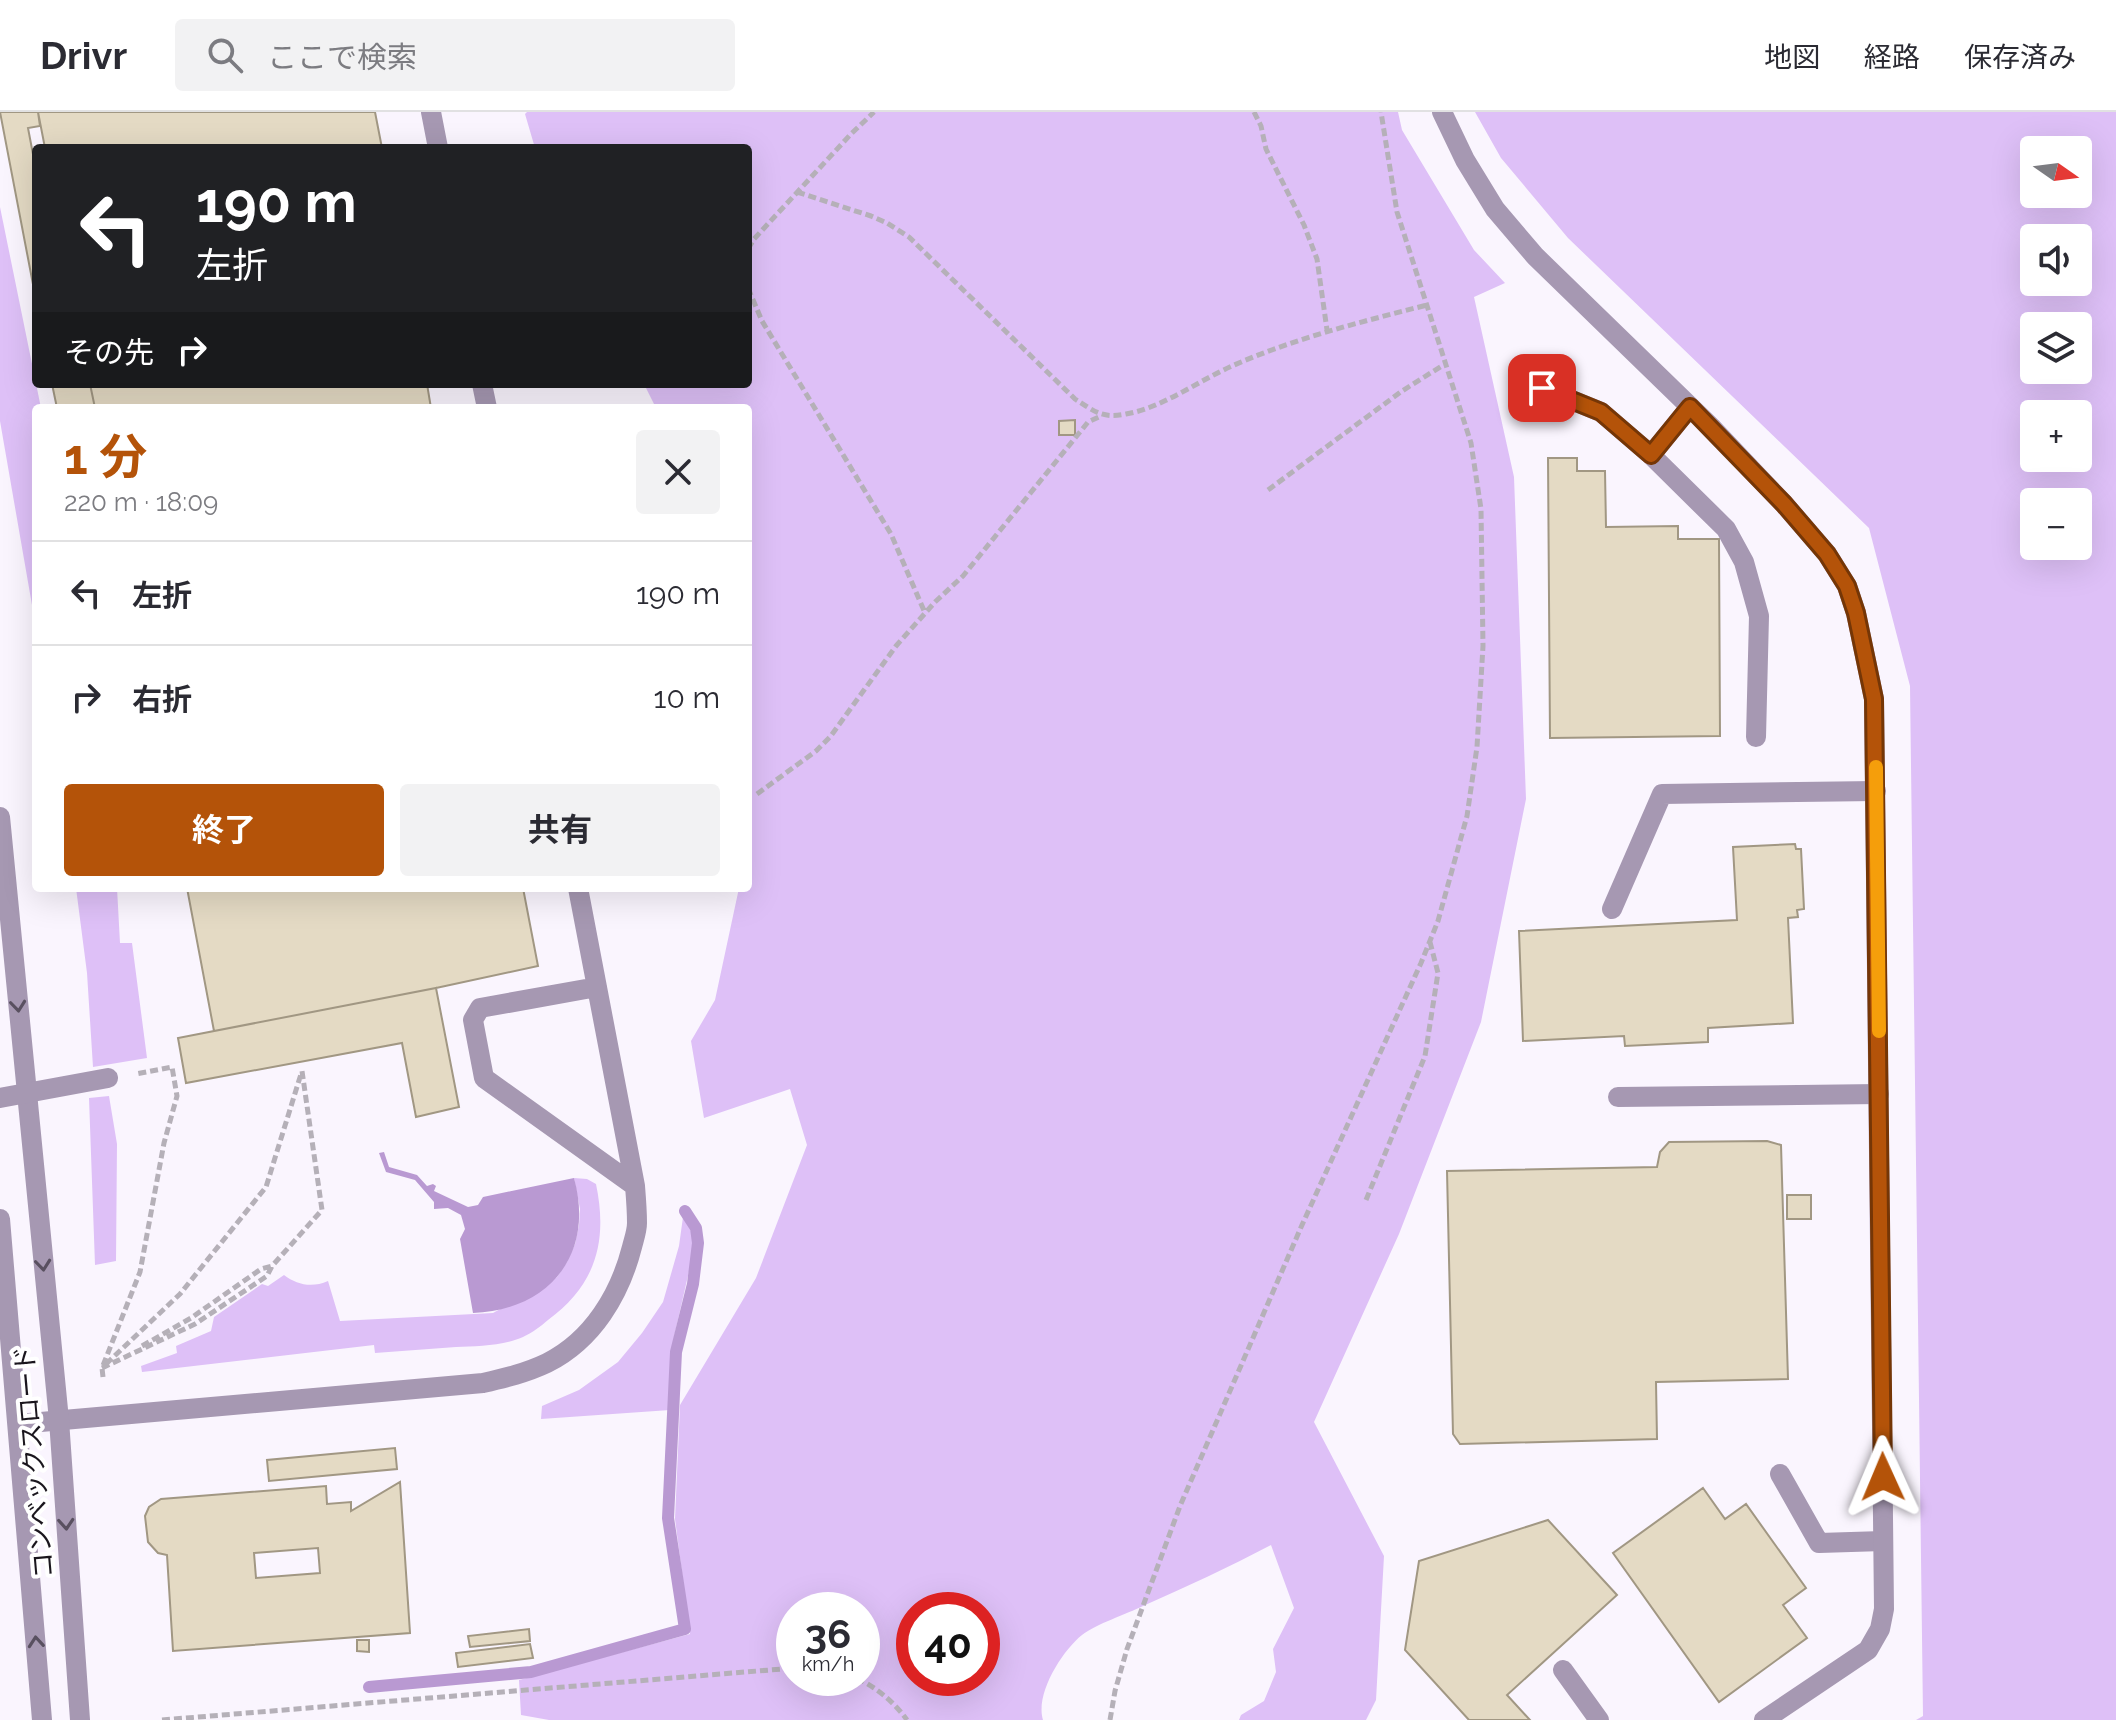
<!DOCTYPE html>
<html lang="ja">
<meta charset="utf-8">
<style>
:root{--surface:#fff;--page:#f2f2f3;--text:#2b2b33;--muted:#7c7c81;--line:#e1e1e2;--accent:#b45309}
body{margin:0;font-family:Raleway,"Noto Sans JP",sans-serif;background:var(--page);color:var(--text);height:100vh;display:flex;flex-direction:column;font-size:30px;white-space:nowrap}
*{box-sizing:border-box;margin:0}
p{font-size:26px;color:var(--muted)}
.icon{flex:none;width:44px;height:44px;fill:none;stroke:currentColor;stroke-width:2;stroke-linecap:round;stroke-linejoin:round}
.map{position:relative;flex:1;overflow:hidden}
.details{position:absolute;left:32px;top:292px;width:720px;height:488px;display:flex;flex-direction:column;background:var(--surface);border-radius:8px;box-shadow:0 8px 32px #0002}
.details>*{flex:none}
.banner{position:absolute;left:32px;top:32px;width:720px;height:244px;border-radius:8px;box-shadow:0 8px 32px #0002;background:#202124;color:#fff;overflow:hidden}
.needle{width:52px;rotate:104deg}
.buttons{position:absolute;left:2020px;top:24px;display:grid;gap:16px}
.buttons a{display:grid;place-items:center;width:72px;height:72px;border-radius:8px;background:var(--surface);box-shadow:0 8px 32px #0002;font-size:40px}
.speed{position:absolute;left:776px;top:1480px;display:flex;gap:16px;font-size:40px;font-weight:700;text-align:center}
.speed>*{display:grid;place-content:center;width:104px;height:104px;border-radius:50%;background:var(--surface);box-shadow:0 8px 32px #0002;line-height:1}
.speed small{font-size:20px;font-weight:400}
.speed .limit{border:12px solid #d22;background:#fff;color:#111}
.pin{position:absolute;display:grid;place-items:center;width:68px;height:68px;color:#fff;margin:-34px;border-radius:16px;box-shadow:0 4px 12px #0006}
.me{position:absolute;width:88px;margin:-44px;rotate:359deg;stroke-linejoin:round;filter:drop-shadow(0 0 6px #0008)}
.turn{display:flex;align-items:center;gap:28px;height:168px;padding:0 32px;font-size:36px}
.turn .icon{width:104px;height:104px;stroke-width:2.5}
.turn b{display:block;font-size:56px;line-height:68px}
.then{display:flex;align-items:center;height:76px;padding:0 32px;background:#0003;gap:16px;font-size:30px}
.round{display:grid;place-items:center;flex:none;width:84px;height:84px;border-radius:8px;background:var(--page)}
.head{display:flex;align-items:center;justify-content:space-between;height:136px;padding:0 32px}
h1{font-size:48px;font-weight:700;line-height:60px;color:var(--accent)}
.action{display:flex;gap:16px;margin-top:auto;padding:16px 32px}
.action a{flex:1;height:92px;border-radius:8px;background:var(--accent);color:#fff;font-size:32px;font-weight:700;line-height:92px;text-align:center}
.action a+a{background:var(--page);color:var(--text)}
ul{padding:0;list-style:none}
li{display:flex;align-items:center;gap:24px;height:104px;padding:0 32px;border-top:2px solid var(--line)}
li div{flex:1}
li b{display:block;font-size:30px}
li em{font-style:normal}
header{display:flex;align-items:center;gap:48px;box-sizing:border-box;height:112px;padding:0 40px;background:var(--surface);border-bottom:2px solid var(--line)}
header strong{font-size:38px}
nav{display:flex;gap:44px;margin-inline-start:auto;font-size:28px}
.search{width:560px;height:72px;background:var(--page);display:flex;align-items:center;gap:20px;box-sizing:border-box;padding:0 28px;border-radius:8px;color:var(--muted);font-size:30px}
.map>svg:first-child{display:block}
.green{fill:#dec0f7;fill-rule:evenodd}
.water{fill:#b999d2}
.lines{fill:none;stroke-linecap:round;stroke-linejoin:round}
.stream{stroke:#b999d2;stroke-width:12}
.building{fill:#e4dac4;stroke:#a19783;stroke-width:2;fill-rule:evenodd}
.path{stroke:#b5b0b8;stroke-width:5;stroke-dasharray:8 4;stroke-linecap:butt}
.service{stroke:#a698b2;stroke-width:20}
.tertiary{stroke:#a698b2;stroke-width:20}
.pedestrian-bridge{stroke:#a698b2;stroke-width:20}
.oneway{stroke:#595060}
.route-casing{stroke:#753606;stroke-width:20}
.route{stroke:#b45309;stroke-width:14}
.slow{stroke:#f59e0b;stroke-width:14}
.labels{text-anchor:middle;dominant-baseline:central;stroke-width:8;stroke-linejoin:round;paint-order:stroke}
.street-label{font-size:26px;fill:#1a161d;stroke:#fff}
</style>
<header>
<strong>Drivr</strong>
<div class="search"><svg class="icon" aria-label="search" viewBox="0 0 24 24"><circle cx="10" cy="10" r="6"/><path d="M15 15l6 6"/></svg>ここで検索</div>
<nav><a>地図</a><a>経路</a><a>保存済み</a></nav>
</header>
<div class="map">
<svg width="2116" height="1608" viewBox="0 0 2116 1608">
<rect width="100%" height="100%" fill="#faf5fe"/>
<!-- green -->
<path class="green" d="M527 0H1398L1402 18 1474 138 1505 171 1474 185 1514 365 1526 687 1481 910 1399 1122 1314 1310 1384 1444 1376 1588 1366 1608H1239L1241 1603 1264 1589 1276 1560 1273 1537 1294 1496 1271 1433C1229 1455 1186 1475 1143 1494 1127 1502 1096 1512 1082 1523 1062 1539 1035 1582 1043 1608H549L521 1603 519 1568 690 1522 675 1407 680 1293 756 1166 807 1033 790 977 704 1006 691 929 715 888 739 776H748V296H656L644 272H748V36H535L525 2ZM794 1498H862V1566H794ZM914 1498H982V1566H914Z
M1475 0H2116V1608H1916L1923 1604 1910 574 1869 416 1568 126 1501 46ZM2078 38V82H2034V38ZM2078 126V170H2034V126ZM2034 214H2078V258H2034ZM2078 302V346H2034V302ZM2078 390V434H2034V390Z
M0 95 41 296H36V516L0 309Z
M76 776H117L120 831H132L147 946 93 955 87 861Z
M109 984 117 1032 116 1149 95 1153 89 986Z
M574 1066 587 1067 596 1072C608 1129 596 1173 548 1208 541 1214 532 1221 523 1225 502 1234 477 1234 456 1235 429 1237 402 1239 375 1241L374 1233 142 1260 141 1254 177 1241 176 1234 211 1219 214 1205 262 1172 268 1174 284 1163C297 1173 312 1176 328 1169L340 1209 493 1201 557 1165 567 1150 575 1132 579 1113 580 1097Z
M683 1105 687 1106 695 1133 674 1225 670 1298 541 1307 542 1294 579 1278 618 1250 642 1221 663 1190 679 1134Z"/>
<!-- water -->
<path class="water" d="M384 1040 389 1055 417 1063 427 1074 433 1072 436 1074 434 1079 468 1095 478 1093 483 1085 574 1066C595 1142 550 1198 473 1201L460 1127 465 1117 461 1103 448 1096 434 1097V1090L415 1068 386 1060 379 1041Z"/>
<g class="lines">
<!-- stream -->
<path class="stream" d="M369 1575 531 1560 685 1517 668 1406 676 1240 693 1172 698 1131 696 1116 685 1099"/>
</g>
<!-- building -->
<path class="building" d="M0 0H38L40 14 28 16 36 58V188Z
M38 0H375L382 36H45Z
M52 272H90L95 296H57Z
M90 272H427L431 296H95Z
M1075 308V323H1059V309Z
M1548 346H1577V359H1605L1606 415 1678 414V427H1719L1720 624 1550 626Z
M1795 732 1796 737H1801L1804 797 1797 798 1798 805 1788 806 1793 911 1708 916V930L1625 934 1624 924 1523 929 1519 819 1737 808 1733 735Z
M187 776H523L538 854 436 876 214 919Z
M436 876 459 995 416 1005 402 931 186 971 178 926Z
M1767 1029 1781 1033 1788 1267 1656 1270 1657 1327 1460 1332 1453 1322 1447 1059 1657 1055 1660 1040 1669 1030Z
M1787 1083H1811V1107H1787Z
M395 1336 397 1357 269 1369 267 1348Z
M400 1370 410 1521 173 1539 167 1443 158 1441 148 1430 145 1404 149 1395 161 1387 326 1374 327 1392 351 1390V1399ZM318 1436 320 1461 256 1466 254 1441Z
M1703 1376 1725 1407 1746 1392 1806 1476 1783 1493 1807 1526 1719 1590 1613 1441Z
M1548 1408 1617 1483 1507 1583 1530 1608H1469L1405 1538 1419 1449Z
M529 1517 530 1529 470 1535 468 1524Z
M357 1528H369V1540L357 1539Z
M530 1532 533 1546 458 1555 456 1541Z"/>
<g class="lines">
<!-- path -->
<path class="path" d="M1254 0 1261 14 1266 37 1304 113 1317 147 1327 218
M797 80 871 104 887 111 909 125 1075 287C1094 299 1102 307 1126 302 1162 296 1198 269 1232 254 1295 226 1361 210 1427 193
M748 137 754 127 851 22 874 0
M748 176 762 209 891 422 925 501
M1268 378 1402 279 1445 252
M757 682 816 639 830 625 896 534 935 490 963 464 1080 320 1088 310 1101 304
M1366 1088 1425 944 1438 861 1430 830
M142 1234 191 1206 261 1157 272 1154
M106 1252 180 1182 266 1075 301 962
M102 1256 195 1212 267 1164 272 1154 322 1098 302 959
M103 1265 102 1256 140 1160 164 1031 177 984 172 955 136 962
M857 1566C877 1576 894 1590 907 1608
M162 1608 794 1556
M1110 1608 1115 1579 1127 1537 1180 1394 1302 1113 1421 851 1438 809 1467 704 1477 635 1483 534 1481 397 1471 331 1397 100 1381 0"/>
<!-- service -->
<path class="service" d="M431 0 438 36
M482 272 487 296
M1542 276 1601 300 1651 343 1726 417 1744 450 1759 504 1756 625
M1651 343 1690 295
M1612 797 1662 682 1876 679
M597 875 480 896 473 908 484 966 635 1074
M1618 985 1879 982
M18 1312 483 1271C505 1266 526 1261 547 1251 593 1228 620 1182 632 1135 634 1127 637 1119 637 1111 637 1098 636 1086 635 1074L578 776
M1780 1362 1819 1431 1883 1429
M1563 1558 1599 1608"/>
<!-- tertiary -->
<path class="tertiary" d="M1442 0 1465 48 1495 97 1535 144 1711 315 1784 392 1827 442 1847 474 1856 501 1874 587 1884 1497 1880 1517 1868 1538 1764 1608
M0 705 59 1308 80 1608
M0 1107 42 1608"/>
<!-- pedestrian-bridge -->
<path class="pedestrian-bridge" d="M0 986 108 966"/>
</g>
<!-- one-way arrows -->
<defs><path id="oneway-chevron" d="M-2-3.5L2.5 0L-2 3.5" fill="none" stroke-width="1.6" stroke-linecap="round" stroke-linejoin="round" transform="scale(2)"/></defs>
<g class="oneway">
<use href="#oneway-chevron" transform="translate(18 894) rotate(84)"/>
<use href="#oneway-chevron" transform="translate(43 1153) rotate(84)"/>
<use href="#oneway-chevron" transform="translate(66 1412) rotate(86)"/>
<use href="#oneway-chevron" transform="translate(36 1530) rotate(-95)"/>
</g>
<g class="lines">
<!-- route casing -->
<g class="route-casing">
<path id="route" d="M1542 276 1601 300 1651 343 1690 295 1784 392 1827 442 1847 474 1856 501 1874 587 1883 1365"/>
</g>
<!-- route -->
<use href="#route" class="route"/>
<!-- slow -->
<path class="slow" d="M1876 655 1879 919"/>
</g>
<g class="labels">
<!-- street labels -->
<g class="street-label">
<text transform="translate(34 1350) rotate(-95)">コンベックスロード</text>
</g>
</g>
</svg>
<div class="buttons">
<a><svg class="needle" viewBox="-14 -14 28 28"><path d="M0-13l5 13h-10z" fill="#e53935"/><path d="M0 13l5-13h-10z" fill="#7c7c81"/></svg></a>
<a><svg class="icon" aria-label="sound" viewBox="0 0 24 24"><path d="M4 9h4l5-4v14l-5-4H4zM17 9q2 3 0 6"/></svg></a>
<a><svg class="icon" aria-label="layers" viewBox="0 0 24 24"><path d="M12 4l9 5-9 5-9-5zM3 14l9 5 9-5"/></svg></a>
<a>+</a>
<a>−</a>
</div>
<div class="speed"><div>36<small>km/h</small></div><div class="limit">40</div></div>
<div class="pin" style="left:1542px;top:276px;background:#d93025"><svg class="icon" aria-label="arrive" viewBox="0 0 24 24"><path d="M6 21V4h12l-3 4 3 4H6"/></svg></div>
<svg class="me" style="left:1883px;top:1365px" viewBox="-20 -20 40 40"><path d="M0-17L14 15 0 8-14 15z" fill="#b45309" stroke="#fff" stroke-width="4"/></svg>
<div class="banner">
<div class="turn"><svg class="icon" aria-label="left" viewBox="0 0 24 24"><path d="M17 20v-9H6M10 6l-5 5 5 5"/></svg><div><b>190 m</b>左折</div></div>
<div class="then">その先<svg class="icon" aria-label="right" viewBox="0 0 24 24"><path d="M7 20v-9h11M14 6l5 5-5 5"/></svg></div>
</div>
<section class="details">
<div class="head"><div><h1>1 分</h1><p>220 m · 18:09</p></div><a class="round"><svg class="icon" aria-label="close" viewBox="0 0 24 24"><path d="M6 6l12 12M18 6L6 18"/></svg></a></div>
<ul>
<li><svg class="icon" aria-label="left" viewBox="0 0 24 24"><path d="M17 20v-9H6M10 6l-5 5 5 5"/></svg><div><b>左折</b></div><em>190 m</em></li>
<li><svg class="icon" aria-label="right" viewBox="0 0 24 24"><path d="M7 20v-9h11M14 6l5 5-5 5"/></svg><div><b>右折</b></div><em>10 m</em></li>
</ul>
<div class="action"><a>終了</a><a>共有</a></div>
</section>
</div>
